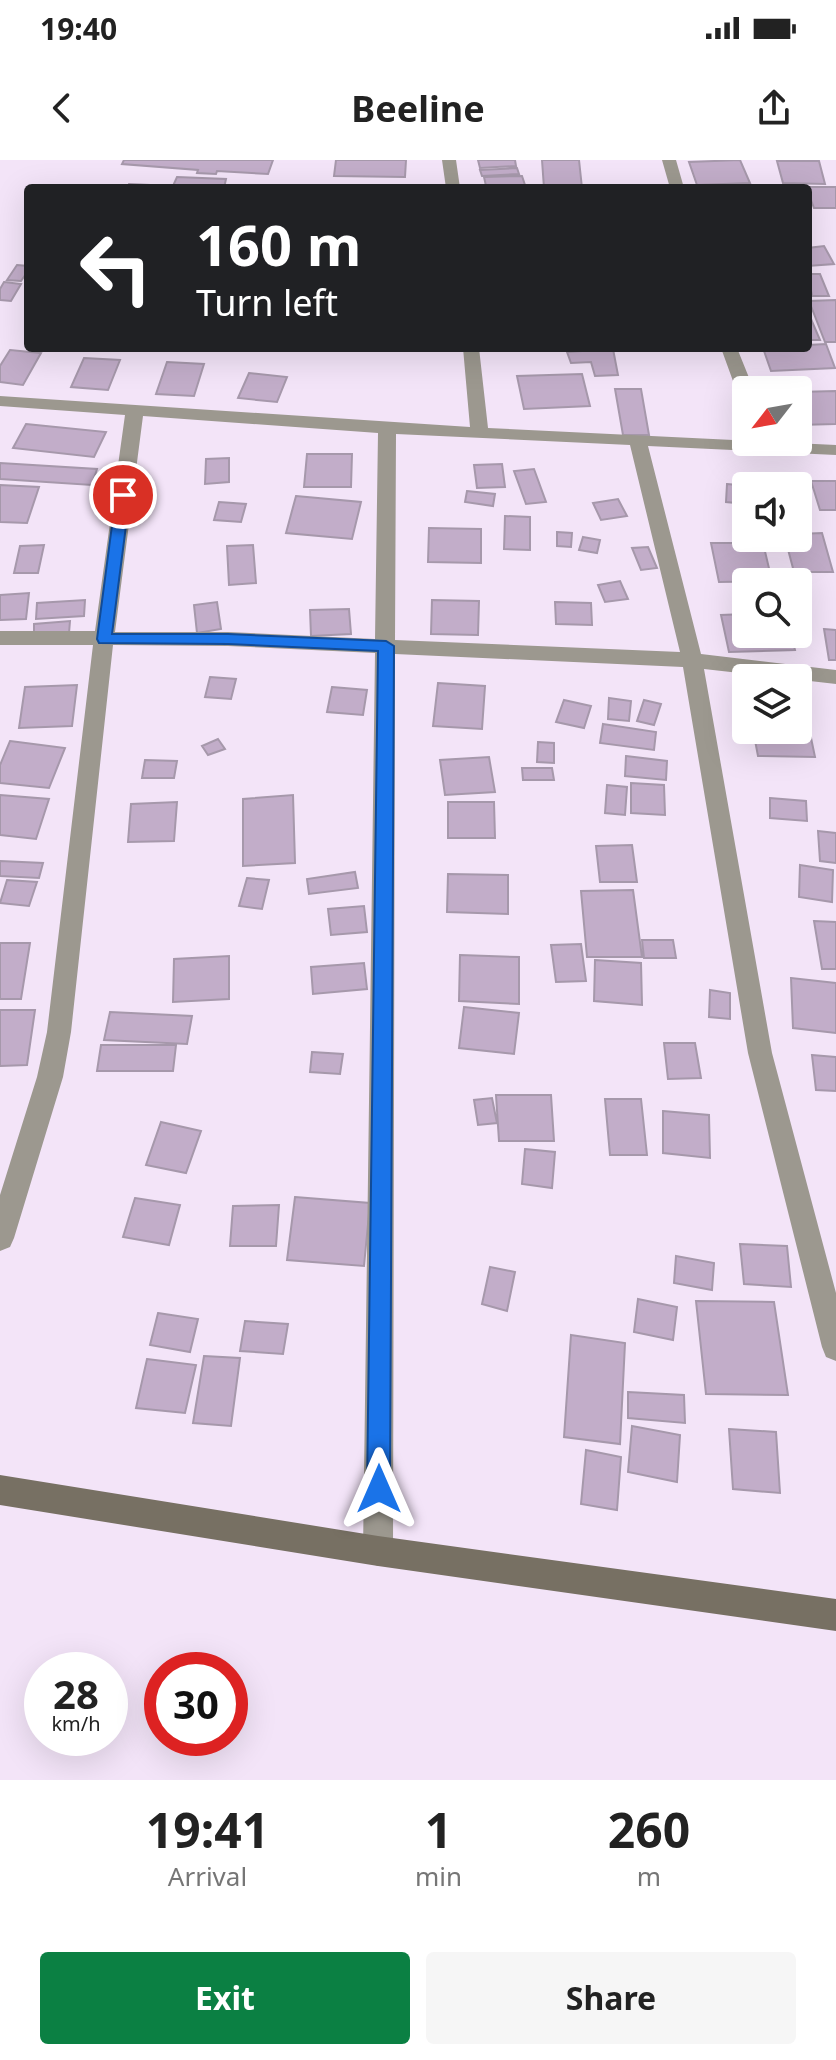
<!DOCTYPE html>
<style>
:root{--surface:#fff;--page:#f6f6f6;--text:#222;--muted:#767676;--accent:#0b8043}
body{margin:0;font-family:"Noto Sans",sans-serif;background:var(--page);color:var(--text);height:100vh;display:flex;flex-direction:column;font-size:30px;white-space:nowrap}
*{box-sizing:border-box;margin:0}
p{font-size:26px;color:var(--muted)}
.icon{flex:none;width:44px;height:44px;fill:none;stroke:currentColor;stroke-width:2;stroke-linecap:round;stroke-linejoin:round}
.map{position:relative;height:1620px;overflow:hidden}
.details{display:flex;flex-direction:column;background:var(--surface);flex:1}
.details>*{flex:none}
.hud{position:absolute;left:24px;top:24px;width:788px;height:168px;border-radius:8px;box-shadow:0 8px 32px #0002;background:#202124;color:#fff;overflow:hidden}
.needle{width:52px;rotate:239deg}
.tools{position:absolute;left:732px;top:216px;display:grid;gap:16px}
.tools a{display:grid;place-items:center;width:80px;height:80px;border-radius:8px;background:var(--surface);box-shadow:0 8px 32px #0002;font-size:40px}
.speed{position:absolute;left:24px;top:1492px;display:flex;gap:16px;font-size:40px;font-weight:700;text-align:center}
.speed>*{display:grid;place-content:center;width:104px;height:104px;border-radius:50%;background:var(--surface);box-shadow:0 8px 32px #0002;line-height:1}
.speed small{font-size:20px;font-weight:400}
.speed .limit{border:12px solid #d22;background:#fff;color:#111}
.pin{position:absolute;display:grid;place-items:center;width:68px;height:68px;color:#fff;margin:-34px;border:4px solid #fff;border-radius:50%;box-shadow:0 2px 8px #0007}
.me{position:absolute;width:88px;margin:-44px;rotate:0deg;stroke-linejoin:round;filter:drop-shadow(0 0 6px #0008)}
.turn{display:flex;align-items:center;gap:28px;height:168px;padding:0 40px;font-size:36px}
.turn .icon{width:104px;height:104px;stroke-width:2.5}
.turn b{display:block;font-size:56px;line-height:68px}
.eta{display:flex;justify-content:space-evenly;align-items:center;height:136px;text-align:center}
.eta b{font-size:48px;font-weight:700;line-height:56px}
.button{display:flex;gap:16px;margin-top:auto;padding:16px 40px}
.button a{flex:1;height:92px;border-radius:8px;background:var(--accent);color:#fff;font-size:32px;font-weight:700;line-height:92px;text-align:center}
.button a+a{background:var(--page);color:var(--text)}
.status{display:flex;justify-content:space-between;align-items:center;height:56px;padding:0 40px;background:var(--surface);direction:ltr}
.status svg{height:22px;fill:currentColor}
header{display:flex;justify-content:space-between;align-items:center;height:104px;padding:0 40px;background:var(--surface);font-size:36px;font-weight:700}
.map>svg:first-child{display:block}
.building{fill:#c2adc9;stroke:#a698ab;stroke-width:2}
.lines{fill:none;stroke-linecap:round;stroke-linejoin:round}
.street{fill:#9c988f;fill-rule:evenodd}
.secondary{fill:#777063;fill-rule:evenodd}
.route{fill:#1a73e8;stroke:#114b97;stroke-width:2}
</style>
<div class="status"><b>19:40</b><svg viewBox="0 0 49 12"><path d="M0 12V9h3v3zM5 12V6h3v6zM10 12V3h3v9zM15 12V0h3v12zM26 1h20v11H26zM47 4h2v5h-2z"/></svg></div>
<header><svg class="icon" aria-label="back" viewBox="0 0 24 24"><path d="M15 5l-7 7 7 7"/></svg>Beeline<svg class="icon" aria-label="share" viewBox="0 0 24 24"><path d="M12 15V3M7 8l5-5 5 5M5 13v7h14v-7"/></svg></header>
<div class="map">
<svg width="836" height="1620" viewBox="0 0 836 1620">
<rect width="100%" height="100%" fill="#f3e4f8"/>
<!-- building -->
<path class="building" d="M124 0H273L268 14 217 11 216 14 197 13 198 10 122 4Z
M336 0H406L405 17 334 16Z
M478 0H515L516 6 480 8Z
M542 0H579L582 28H544Z
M740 0 750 23 697 25 689 2Z
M777 1H819L825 24 783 23Z
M517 8 519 14 482 16 480 10Z
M522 16 525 25 486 26 484 17Z
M177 17 226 19 224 28H127L129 24 173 26Z
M806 27H836V48H814Z
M824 86 834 104 808 106V88Z
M17 105 28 106V111L21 121 7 120Z
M808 114H820L829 136H812Z
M4 122 21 124 11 141 0 140V129Z
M836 140V182H825L809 141Z
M808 152 820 180H808Z
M826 184 835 208 771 211 763 188H808V185Z
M613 189 618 215 595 216 591 202 571 203 567 192Z
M10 190 41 193 23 225 0 222V206Z
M84 198 120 200 108 230 71 227Z
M167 202 204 204 194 236 156 234Z
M249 213 287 217 277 242 238 238Z
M582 214 590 246 524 249 517 216Z
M615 229H641L649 275H623Z
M836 231V264L798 265V232Z
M26 264 106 272 94 297 13 288Z
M307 294H352L351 327H304Z
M229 298V322L205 324 206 299Z
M0 303 97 309 92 325 0 319Z
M502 304 505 327 477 328 474 305Z
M534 309 546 342 526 344 514 311Z
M811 321H836V350H820Z
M727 324 748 326 746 344 726 342Z
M0 325 39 327 27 363 0 362Z
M467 331 495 334 493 346 465 342Z
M296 336 361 342 352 379 286 373Z
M618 339 627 356 601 360 593 343Z
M219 342 246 344 241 362 214 360Z
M505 356 530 357V390L504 389Z
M429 368 481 369V403L428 402Z
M557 372 572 373 571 387 557 386Z
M822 373 833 412H794L785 378H798V374Z
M583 377 600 380 597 393 579 390Z
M711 383H763L772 421 719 422Z
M44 385 38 413H14L20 386Z
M253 385 256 423 229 425 227 386Z
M648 387 657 408 641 410 632 388Z
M620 421 628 439 605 442 598 425Z
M29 433 26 459 0 460V435Z
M85 440 84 456 36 459 37 443Z
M432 440 479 441 478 475 431 474Z
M217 442 221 469 197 473 194 445Z
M555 442 591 443 592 465 556 464Z
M349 449 351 474 311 476 310 450Z
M746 454V474H791L795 490 729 492 721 455Z
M70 461 69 473 34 476V464Z
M824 469 836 470V500H829Z
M210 517 236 519 231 539 205 537Z
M438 523 485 526 482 569 433 566Z
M77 525 72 566 19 568 25 527Z
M332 527 367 530 363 555 327 552Z
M609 538 631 541 629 561 608 559Z
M564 540 591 546 584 568 556 562Z
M644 540 661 544 654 565 637 561Z
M798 549H805L815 597 758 596 753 570H798Z
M603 564 656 572 654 590 600 583Z
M218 579 225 589 208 595 202 586Z
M10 581 65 588 49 628 0 623V605Z
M538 582 554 583V603L537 602Z
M626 596 667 601 666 620 625 616Z
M489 597 495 632 445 635 440 600Z
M145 600 177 601 174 618H142Z
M522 608H552L554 620H523Z
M631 623 664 625 665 655 631 653Z
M607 625 627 627 625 655 605 653Z
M0 635 49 639 36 679 0 675Z
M293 635 295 703 243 706V639Z
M770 638 806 641 807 661 770 658Z
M177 642 174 681 128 682 131 644Z
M448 642H494L495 678H448Z
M818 671 836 673V703L820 701Z
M632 685 637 722H600L596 686Z
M0 701 43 703 39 718 0 716Z
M800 705 833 710 832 742 799 737Z
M355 712 358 728 309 734 307 719Z
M448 714 508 715V754L447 752Z
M247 718 269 720 262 749 239 746Z
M7 720 37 722 29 746 0 743Z
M633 730 642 797H587L581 731Z
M364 746 367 772 331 775 328 749Z
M814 761 836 762V809H822Z
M642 780H673L676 798H644Z
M0 783H30L21 839H0Z
M581 784 586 821 556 822 551 785Z
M460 795 519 797V844L459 841Z
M229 796V839L173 842 174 799Z
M595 800 641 803 642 845 594 841Z
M364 803 367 829 313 834 311 807Z
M791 818 836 823V873L793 868Z
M710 830 730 833V859L709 857Z
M464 847 519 853 514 894 459 888Z
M0 850H35L27 905 0 906Z
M110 852 192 856 187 884 104 880Z
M664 883H695L701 918 668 919Z
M101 885H176L173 911H97Z
M312 892 343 894 340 914 310 912Z
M812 895 836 897V931L816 930Z
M496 935H551L554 981H499Z
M492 938 497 963 478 965 474 940Z
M605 939H641L647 995H610Z
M663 951 709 955 710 998 663 993Z
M161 962 201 971 186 1013 146 1005Z
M525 989 555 992 552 1028 522 1024Z
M295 1037 370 1043 364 1106 287 1100Z
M135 1038 180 1045 169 1085 123 1077Z
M279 1045 276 1086H230L233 1046Z
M740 1084 787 1086 791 1127 744 1124Z
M676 1096 714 1103 712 1130 674 1123Z
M490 1107 515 1112 507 1151 482 1144Z
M638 1139 677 1147 673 1180 634 1172Z
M696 1141 774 1142 788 1235 706 1234Z
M158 1153 198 1159 190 1192 150 1185Z
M245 1161 288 1164 283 1194 240 1191Z
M571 1175 625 1183 620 1284 564 1277Z
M204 1196 240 1198 231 1266 193 1263Z
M147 1199 196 1205 185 1253 136 1248Z
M628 1232 684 1235 685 1263 628 1258Z
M632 1266 680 1275 677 1322 628 1312Z
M729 1269 776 1272 780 1333 733 1329Z
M586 1290 621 1297 617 1350 581 1344Z"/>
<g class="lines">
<!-- street -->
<path class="street" d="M442 0H456L460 28H446Z
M662 0H676L684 28H670Z
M463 188H479L488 268 836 285V295L648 286 701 494 836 510V524L704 509 772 893 836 1133V1201L826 1197 822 1187 748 893 683 507 395 494 393 1391 389 1402 378 1406 367 1402 363 1391 375 493 228 486 113 485 71 872 63 917 14 1078 10 1087 0 1091V1035L37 917 47 872 93 485H0V471H95L125 255 0 246V236L470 267ZM143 256 378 273 375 479 228 472H115ZM396 274 630 285 680 492 395 480Z
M721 188H737L754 230H746V237L737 232Z"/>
<!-- secondary -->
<path class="secondary" d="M0 1315 378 1376 836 1439V1471L378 1406 0 1345Z"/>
</g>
<!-- route -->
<path class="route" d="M123 331 130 335 112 474H228L386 481 394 486 390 1329 387 1337 379 1340 371 1337 367 1329 378 491 228 484 99 483 97 479 116 335Z"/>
</svg>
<div class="tools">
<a><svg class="needle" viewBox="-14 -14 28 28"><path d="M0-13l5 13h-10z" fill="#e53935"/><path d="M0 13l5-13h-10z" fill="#767676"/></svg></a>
<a><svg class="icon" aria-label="sound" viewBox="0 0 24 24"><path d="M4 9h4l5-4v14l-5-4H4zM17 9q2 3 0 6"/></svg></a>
<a><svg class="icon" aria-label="search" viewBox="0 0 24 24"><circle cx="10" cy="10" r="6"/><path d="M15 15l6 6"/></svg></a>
<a><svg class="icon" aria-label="layers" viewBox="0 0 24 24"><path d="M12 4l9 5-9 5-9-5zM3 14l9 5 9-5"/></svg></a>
</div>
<div class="speed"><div>28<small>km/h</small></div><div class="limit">30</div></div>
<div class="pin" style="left:123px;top:335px;background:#d93025"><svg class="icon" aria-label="arrive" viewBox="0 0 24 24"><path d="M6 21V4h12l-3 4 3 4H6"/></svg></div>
<svg class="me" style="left:379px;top:1329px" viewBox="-20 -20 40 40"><path d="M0-17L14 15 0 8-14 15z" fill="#1a73e8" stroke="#fff" stroke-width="4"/></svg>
<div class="hud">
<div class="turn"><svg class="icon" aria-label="left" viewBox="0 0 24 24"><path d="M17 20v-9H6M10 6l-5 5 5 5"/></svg><div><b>160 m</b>Turn left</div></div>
</div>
</div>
<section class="details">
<div class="eta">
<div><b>19:41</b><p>Arrival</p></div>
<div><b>1</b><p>min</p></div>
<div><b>260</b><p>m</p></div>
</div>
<div class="button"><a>Exit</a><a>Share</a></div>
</section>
